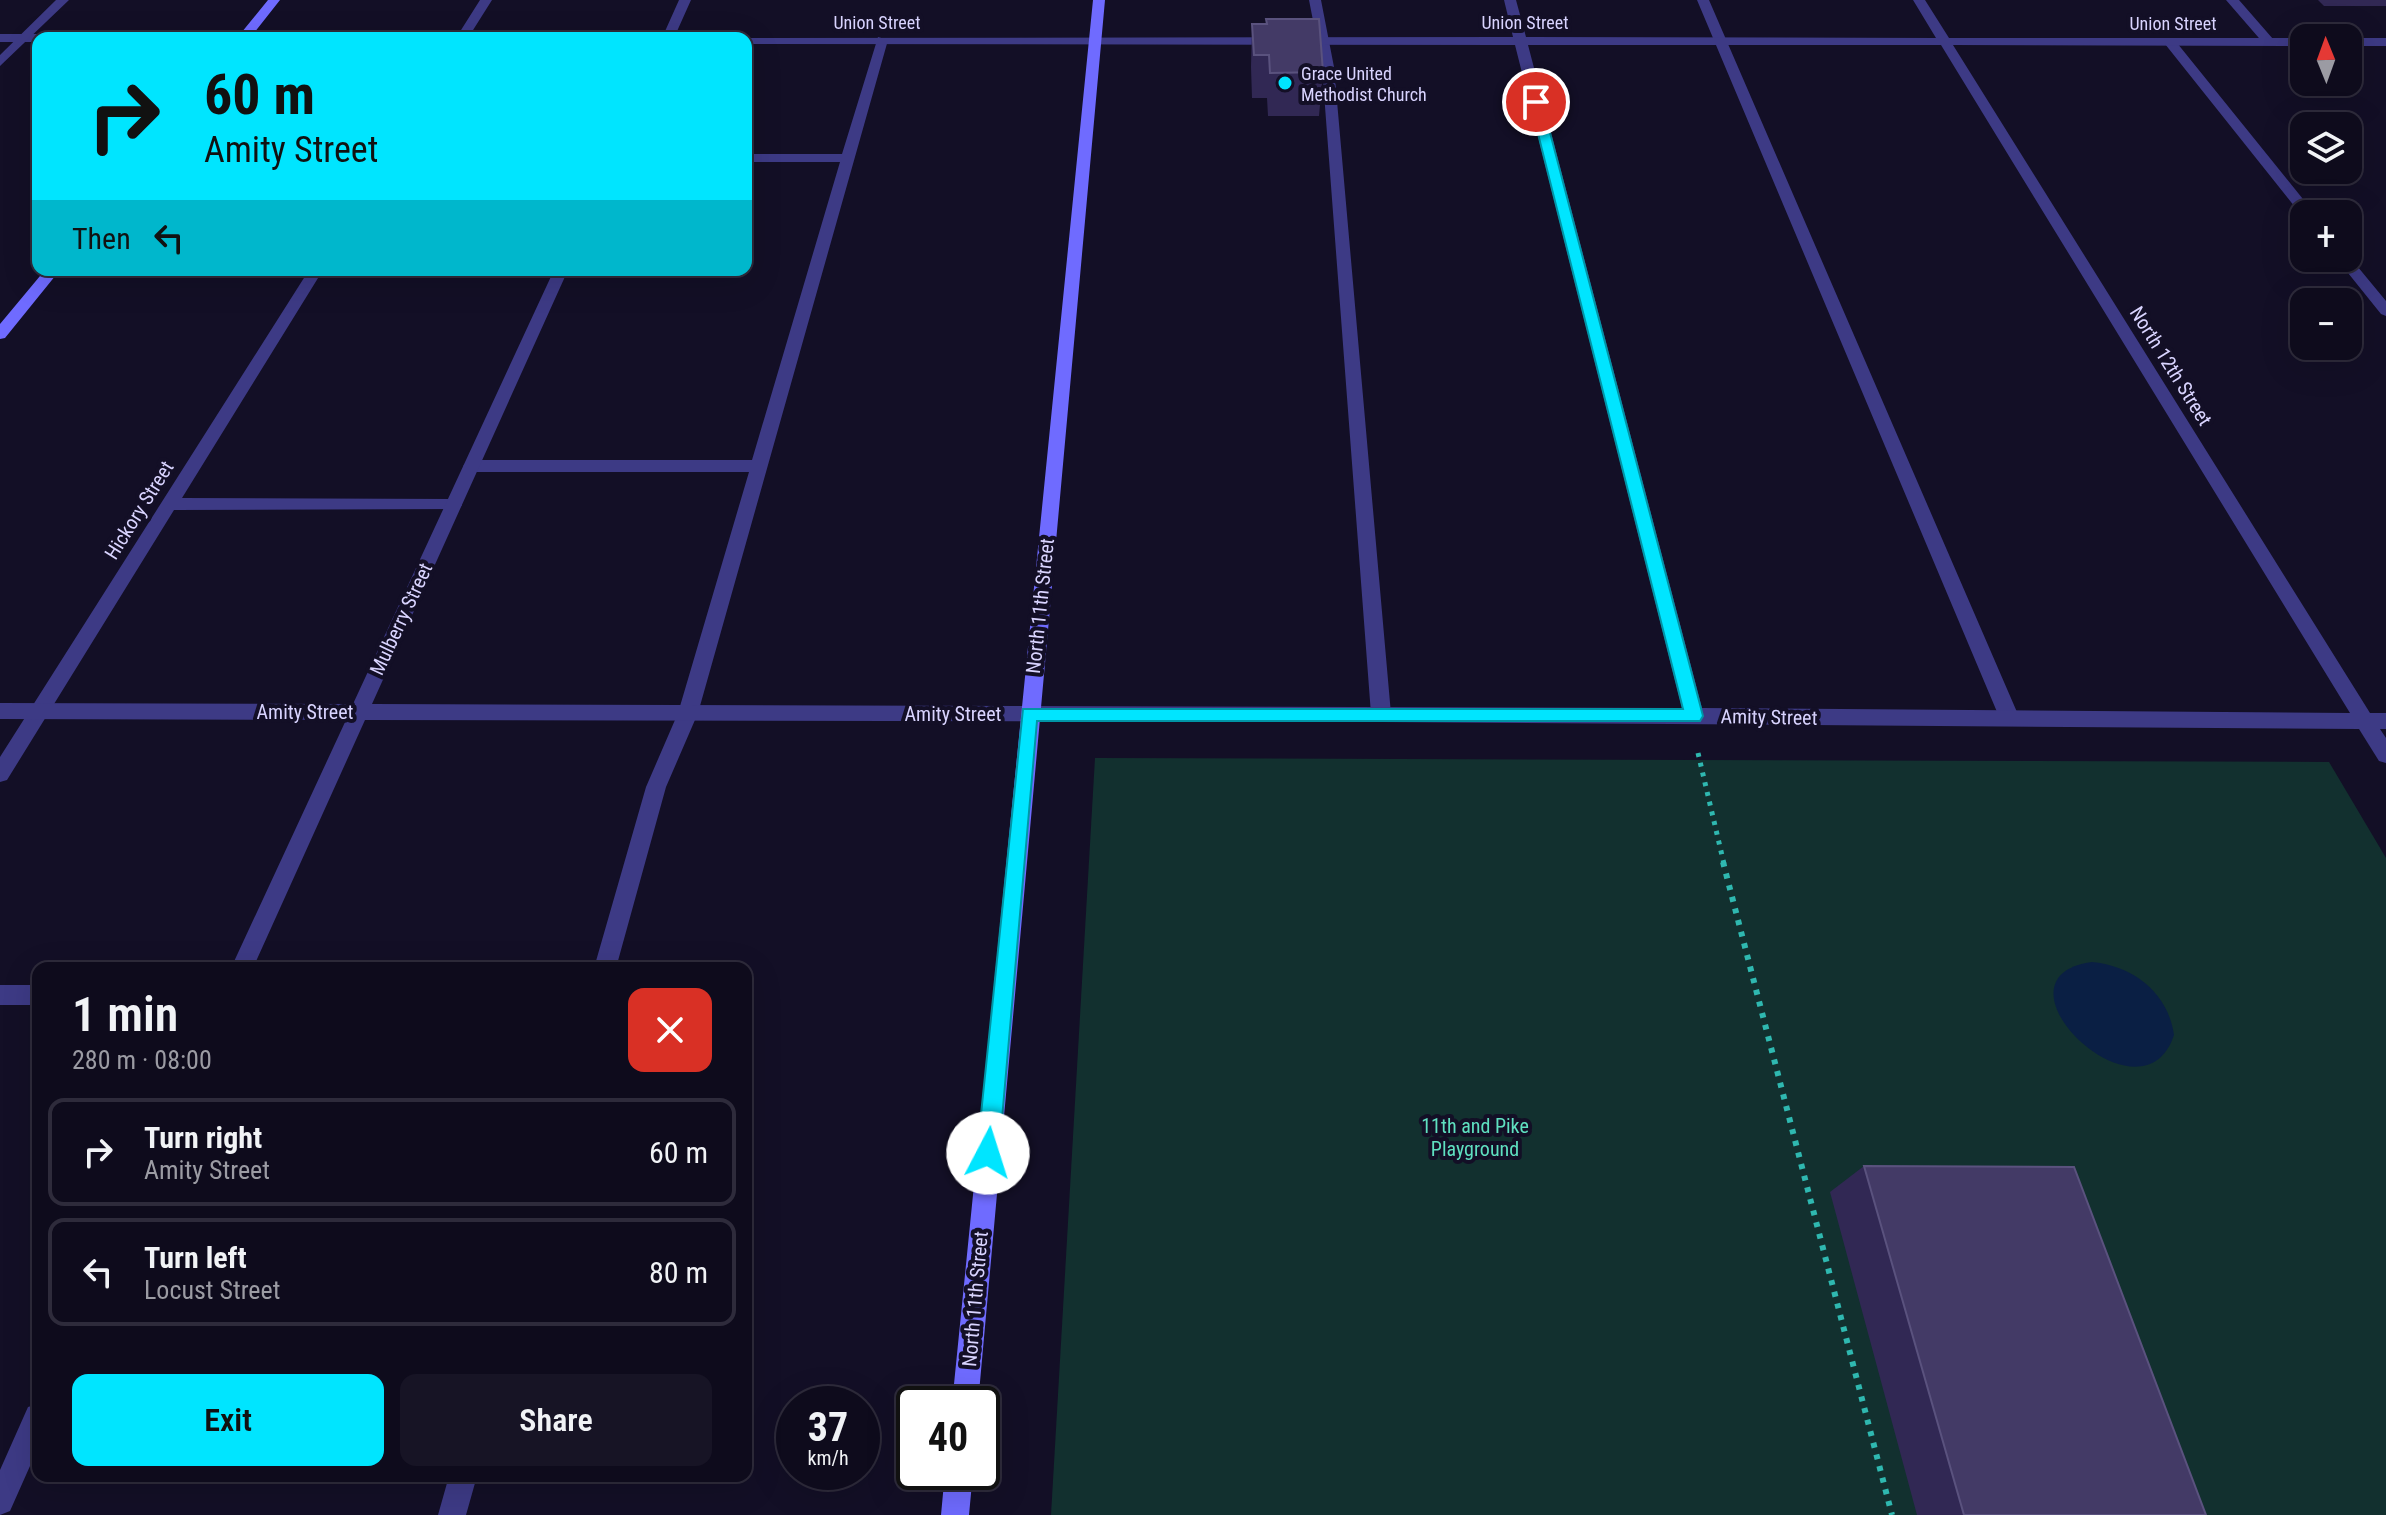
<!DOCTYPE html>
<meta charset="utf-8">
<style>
:root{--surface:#0e0b1c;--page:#171425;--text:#f1f3f6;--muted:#9b9ba3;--line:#2e2b3b;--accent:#00e5ff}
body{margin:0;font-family:"Roboto Condensed",sans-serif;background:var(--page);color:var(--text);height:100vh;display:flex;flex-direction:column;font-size:30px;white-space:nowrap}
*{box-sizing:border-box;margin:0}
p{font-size:26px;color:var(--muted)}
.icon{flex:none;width:44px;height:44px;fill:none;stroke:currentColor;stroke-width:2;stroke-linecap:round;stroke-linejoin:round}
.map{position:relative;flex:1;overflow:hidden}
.details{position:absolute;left:32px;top:962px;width:720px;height:520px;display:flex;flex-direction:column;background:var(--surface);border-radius:16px;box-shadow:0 8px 32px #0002,0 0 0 2px var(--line)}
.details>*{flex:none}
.guide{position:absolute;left:32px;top:32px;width:720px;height:244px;border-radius:16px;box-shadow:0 8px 32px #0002,0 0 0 2px var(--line);background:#00e5ff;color:#111;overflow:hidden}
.needle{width:52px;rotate:359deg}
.buttons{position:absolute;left:2290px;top:24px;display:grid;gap:16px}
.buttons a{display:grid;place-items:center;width:72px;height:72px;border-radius:16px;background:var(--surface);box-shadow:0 8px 32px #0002,0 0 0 2px var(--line);font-size:40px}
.speed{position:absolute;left:776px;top:1386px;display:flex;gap:16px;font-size:40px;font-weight:700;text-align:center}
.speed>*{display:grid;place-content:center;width:104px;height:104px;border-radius:50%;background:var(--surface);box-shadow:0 8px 32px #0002,0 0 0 2px var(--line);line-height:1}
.speed small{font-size:20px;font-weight:400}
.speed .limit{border:4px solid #111;border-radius:12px;background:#fff;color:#111}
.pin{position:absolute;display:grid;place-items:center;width:68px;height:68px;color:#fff;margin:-34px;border:4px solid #fff;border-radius:50%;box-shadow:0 2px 8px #0007}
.me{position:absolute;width:88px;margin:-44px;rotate:5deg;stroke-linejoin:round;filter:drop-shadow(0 0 6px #0008)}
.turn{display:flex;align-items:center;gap:28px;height:168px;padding:0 40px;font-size:36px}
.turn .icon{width:104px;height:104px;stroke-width:2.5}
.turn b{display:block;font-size:56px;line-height:68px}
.then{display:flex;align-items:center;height:76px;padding:0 40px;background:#0003;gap:16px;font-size:30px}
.round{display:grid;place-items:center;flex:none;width:84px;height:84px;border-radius:16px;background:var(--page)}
.head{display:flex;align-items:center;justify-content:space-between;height:136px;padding:0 40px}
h1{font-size:48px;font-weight:600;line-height:60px}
.cta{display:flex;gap:16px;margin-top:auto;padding:16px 40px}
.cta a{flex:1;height:92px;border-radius:16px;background:var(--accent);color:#111;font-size:32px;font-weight:600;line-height:92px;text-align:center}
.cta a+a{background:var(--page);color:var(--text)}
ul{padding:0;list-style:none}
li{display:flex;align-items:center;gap:24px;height:108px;margin:0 16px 12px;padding:0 24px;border:4px solid var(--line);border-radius:16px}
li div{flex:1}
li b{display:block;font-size:30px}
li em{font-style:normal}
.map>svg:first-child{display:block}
.green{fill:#12302f}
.water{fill:#0a1f44}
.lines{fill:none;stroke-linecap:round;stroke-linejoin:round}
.path-far1{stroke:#2fb8b0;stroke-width:5;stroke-dasharray:4 6;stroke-linecap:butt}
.path{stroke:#2fb8b0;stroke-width:6;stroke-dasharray:5 7;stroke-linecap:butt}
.lane{fill:#3d3a85;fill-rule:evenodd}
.street{fill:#3d3a85;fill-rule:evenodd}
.secondary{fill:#6f6bff;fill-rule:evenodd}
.wall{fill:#312854}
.building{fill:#433a66;stroke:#5a527e;stroke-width:2}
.route{fill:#00e5ff;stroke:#0095a6;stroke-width:2}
.poi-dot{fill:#00e5ff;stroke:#130f26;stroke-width:3}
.labels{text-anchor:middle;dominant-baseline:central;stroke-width:8;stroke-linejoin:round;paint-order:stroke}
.far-street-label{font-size:18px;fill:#d9d4ff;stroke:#130f26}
.far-poi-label{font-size:18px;fill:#d9d4ff;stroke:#130f26;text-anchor:start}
.street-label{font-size:20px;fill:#d9d4ff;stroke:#130f26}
.park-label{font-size:20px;fill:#5fe0c0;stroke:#130f26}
</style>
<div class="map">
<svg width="2386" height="1515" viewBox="0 0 2386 1515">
<rect width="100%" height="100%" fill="#130f26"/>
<!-- green -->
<path class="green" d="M1095 758 2329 762 2386 858V1515H1051Z"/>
<!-- water -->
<path class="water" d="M2092 962C2134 966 2168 993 2174 1035 2142 1132 1981 977 2092 962Z"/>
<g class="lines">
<!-- path-far1 -->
<path class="path-far1" d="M1698 753 1724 864"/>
<!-- path -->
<path class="path" d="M1723 862 1892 1515"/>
<!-- lane -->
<path class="lane" d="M56 0H69L0 66V55Z
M480 0H492L468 38H456Z
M1309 0H1321L1334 67 1391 714 1388 720H1374L1371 714 1322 67Z
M1697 0H1709L2020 719 2017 725H2003L2000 719Z
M2226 0H2239L2273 39V45H2265Z
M878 37 888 40 698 713 666 787 616 968H594L646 787 678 713 749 472H471L463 466 471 460H752L840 162H746V154H842Z
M2165 38H2173L2315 214H2304L2303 217 2165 44Z
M2348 255 2386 301V316L2381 314 2336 258H2348Z
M309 270H323L182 498 453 499 462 505 459 509 174 510 7 780 0 782V757Z
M0 985H38V1005H0Z
M449 1476H477L466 1515H438Z"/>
<!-- street -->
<path class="street" d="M679 0H691L674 38H662Z
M1504 0H1516L1526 37 1936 38 1913 0H1925L1949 38H2304V46L1953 45 2370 713H2386V729H2380L2386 738V763L2379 761 2359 729 1381 722 365 720 253 968H231L346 720 0 719V703L353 704 554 270H568L372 704 1682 708 1515 45 746 44V38H741L1513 37ZM1528 45H1941L2350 713 1702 708Z
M0 34H38L44 38H38V42H0Z
M2348 38H2386V46H2348Z
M38 1404V1448L10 1511 0 1515V1470L28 1407Z"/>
<!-- secondary -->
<path class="secondary" d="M268 0H280L250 38H237Z
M1093 0H1105L978 1404H952Z
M45 270H60L5 338 0 339V324Z
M945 1472H973L969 1515H941Z"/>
</g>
<!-- wall -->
<path class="wall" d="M2318 0H2386V6H2324Z
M1266 19 1323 72 1319 116H1268L1267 98H1252L1251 67 1252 24H1266Z
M1864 1166 2206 1515H1917L1830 1192Z"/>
<!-- building -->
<path class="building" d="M1266 19H1319L1323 72 1270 73 1269 55H1254L1252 24H1267Z
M1864 1166 2074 1167 2206 1515H1964Z"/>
<!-- route -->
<path class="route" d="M1536 98 1542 102 1703 716 1700 721H1037L999 1153 996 1161 988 1164 981 1161 977 1153 1023 709H1683L1530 102Z"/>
<!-- markers -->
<circle class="poi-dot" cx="1285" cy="83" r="8"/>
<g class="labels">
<!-- far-street labels -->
<g class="far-street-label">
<text x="877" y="22">Union Street</text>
<text x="1525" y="22">Union Street</text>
<text x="2173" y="23">Union Street</text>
</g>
<!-- far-poi labels -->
<g class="far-poi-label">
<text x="1301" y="73">Grace United<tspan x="1301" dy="21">Methodist Church</tspan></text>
</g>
<!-- street labels -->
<g class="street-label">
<text transform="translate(2171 366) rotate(58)">North 12th Street</text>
<text transform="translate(139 510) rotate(-58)">Hickory Street</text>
<text transform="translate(1040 606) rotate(-84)">North 11th Street</text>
<text transform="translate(401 619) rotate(-65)">Mulberry Street</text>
<text x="305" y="712">Amity Street</text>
<text x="953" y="714">Amity Street</text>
<text transform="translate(1769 717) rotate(1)">Amity Street</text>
<text transform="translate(975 1299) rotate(-85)">North 11th Street</text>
</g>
<!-- park labels -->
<g class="park-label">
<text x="1475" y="1126">11th and Pike<tspan x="1475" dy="23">Playground</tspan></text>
</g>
</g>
</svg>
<div class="buttons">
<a><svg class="needle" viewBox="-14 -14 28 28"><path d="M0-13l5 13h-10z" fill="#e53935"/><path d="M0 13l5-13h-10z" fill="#9b9ba3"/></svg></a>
<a><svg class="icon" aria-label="layers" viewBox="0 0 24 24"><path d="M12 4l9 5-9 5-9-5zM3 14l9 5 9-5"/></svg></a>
<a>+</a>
<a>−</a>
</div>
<div class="speed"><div>37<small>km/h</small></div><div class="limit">40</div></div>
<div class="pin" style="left:1536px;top:102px;background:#d93025"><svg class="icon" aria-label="arrive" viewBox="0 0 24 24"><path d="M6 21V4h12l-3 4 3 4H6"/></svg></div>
<svg class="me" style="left:988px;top:1153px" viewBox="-20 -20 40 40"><circle r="19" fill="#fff"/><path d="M0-13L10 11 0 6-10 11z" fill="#00e5ff"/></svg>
<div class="guide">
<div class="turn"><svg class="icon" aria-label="right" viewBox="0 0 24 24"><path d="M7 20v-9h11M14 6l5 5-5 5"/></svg><div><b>60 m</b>Amity Street</div></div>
<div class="then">Then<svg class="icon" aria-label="left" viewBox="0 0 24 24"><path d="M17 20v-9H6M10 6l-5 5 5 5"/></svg></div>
</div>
<section class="details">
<div class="head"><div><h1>1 min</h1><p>280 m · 08:00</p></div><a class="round" style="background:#d93025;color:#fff"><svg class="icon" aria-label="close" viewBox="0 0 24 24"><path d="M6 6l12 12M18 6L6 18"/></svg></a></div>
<ul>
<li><svg class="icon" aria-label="right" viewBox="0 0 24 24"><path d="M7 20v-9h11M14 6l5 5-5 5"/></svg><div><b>Turn right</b><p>Amity Street</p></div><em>60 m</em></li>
<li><svg class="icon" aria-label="left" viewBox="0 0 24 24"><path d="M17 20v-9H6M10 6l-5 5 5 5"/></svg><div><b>Turn left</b><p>Locust Street</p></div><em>80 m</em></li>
</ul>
<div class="cta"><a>Exit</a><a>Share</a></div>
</section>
</div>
